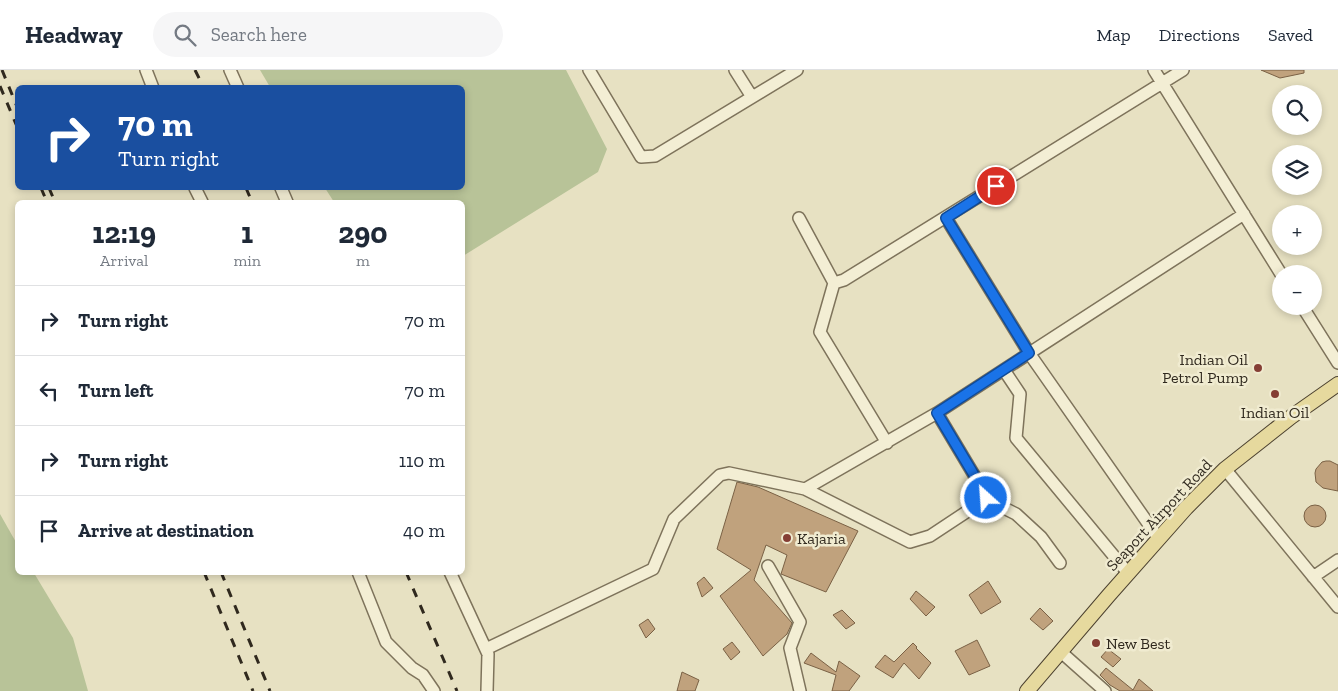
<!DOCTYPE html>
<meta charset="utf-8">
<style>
:root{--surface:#fff;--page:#f6f6f7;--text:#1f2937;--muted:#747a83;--line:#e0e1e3}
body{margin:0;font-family:"Zilla Slab",serif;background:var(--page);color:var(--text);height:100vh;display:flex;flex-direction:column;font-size:19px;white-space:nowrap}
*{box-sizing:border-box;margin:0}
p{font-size:16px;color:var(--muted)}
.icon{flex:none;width:28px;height:28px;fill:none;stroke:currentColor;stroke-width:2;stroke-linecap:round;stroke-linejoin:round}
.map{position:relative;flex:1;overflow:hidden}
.sheet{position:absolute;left:15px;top:130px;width:450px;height:375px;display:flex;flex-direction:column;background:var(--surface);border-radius:8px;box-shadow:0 2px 8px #0003}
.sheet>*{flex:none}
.banner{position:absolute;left:15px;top:15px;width:450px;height:105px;border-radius:8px;box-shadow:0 2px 8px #0003;background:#1a4fa0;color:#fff;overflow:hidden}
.controls{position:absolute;left:1272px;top:15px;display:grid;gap:10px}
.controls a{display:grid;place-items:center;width:50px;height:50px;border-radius:50%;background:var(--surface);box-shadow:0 2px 8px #0003;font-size:25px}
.pin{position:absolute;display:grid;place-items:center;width:42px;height:42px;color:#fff;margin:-21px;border:2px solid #fff;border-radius:50%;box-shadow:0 1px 5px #0007}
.me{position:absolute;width:55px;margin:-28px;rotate:334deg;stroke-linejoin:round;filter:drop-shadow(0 0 4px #0008)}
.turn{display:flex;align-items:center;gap:18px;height:105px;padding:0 20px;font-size:22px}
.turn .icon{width:65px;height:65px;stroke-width:2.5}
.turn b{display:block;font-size:35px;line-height:42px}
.eta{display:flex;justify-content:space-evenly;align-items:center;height:85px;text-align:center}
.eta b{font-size:30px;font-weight:700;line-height:35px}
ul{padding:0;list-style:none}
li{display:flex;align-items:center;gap:15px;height:70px;padding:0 20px;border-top:1px solid var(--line)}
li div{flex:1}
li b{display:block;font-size:19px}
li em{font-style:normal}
header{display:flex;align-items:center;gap:30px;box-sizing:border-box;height:70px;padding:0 25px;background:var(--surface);border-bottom:1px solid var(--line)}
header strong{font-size:24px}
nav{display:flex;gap:28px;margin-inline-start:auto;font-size:18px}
.search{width:350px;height:45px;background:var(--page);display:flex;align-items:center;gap:12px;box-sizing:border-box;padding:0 18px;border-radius:28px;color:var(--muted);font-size:19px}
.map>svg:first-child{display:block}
.green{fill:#b8c398}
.building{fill:#c0a27d;stroke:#7a6145}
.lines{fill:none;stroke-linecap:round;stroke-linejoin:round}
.minor-casing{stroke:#7e735b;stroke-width:14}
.major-casing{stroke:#4c412f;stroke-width:16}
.minor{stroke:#f3eed4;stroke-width:11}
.major{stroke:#e6d99e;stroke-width:14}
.rail{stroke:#30291e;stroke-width:3;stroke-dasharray:9 9;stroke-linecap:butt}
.route-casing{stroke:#114b97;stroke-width:12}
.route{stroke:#1a73e8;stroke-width:9}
.poi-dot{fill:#853e34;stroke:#f0ebd0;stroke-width:2}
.labels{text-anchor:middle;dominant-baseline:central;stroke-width:5;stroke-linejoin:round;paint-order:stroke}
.poi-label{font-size:16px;fill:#30291e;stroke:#f0ebd0;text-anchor:start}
.street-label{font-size:16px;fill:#30291e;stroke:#f0ebd0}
</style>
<header>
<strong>Headway</strong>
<div class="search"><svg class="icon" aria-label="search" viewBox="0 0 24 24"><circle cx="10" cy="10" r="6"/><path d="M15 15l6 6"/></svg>Search here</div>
<nav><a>Map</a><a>Directions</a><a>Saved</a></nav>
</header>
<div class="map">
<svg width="1338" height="621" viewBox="0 0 1338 621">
<rect width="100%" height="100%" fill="#e7e1c2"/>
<!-- green -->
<path class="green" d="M260 0H566L607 79 598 102 463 186 462 132H334L325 118H462V18L270 17Z
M0 444 17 474 18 502 34 503 73 568 88 621H0Z"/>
<!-- building -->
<path class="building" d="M1261 0H1304V3L1280 8Z
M1326 391H1330L1338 395V421L1323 418 1316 412 1315 403 1316 399 1322 392Z
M737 412 758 417 858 461 826 522 781 504 787 485 766 475 754 510 792 553 787 564 763 586 720 526 751 500 717 479Z
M1304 446a11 11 0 1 1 22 0a11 11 0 1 1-22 0Z
M704 507 713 518 702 527 697 513Z
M988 511 1001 532 981 544 969 525Z
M916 521 935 537 926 546 910 529Z
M1040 538 1053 551 1043 560 1030 549Z
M842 540 855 553 846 559 833 545Z
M648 549 655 559 646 568 639 555Z
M977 570 990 596 969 605 955 581Z
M732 572 740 582 731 590 723 579Z
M913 573 917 577 916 578 931 593 919 609 904 593 893 608 875 597 885 585 894 592Z
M1108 579 1121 589 1113 597 1101 587Z
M811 583 836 602 839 591 860 606 849 621H832L836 605 804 593Z
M1106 598 1133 620 1139 609 1153 621H1120L1110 615 1100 605Z
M682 602 699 610 695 621H677Z"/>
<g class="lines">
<!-- minor casing -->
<g class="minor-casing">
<path id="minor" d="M146 0 153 18
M230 0 238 18
M589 0 641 87 655 86 797 0
M735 0 752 27
M1154 0 1281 204
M195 118 202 132
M281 118 287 132
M799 148 834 213 820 262 887 373
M946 148 1029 283 1159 469
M834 213 844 210 1183 0
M1302 236 1338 293
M1004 300 1020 324 1016 368 1128 503
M937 343 983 420 986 429 1016 444 1041 467 1060 493
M1225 399 1338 537
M805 419 937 343 1244 144
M768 496 800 552 790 578 800 621
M358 502 386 572 412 598 423 605 434 621
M450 502 488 584 487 621
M1313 507 1338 490
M486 579 653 499 674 449 720 405 729 403 805 419 910 472 930 466 986 429
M1061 582 1105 621"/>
</g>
<!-- major casing -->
<g class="major-casing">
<path id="major" d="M1027 621 1109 525 1186 438 1225 399 1291 347 1338 314"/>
</g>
<!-- minor -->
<use href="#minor" class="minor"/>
<!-- major -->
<use href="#major" class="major"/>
<!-- rail -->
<path class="rail" d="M2 0 18 39
M195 0 204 18
M0 16 18 59
M41 118 47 132
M49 118 55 132
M246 118 252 132
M204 502 253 621
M221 502 270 621
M406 502 457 621"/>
</g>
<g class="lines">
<!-- route casing -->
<g class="route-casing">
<path id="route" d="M986 428 983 420 937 343 1029 283 946 148 996 116"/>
</g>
<!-- route -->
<use href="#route" class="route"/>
</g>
<!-- markers -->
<g class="poi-dot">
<circle cx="1258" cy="298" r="5"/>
<circle cx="1275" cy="324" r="5"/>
<circle cx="787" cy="468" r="5"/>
<circle cx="1096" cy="573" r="5"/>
</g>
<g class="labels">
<!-- poi labels -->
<g class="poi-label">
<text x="1248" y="289" text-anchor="end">Indian Oil<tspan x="1248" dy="18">Petrol Pump</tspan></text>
<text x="1275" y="342" text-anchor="middle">Indian Oil</text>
<text x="797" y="468">Kajaria</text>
<text x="1106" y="573">New Best</text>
</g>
<!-- street labels -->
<g class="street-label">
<text transform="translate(1159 445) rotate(-47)">Seaport Airport Road</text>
</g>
</g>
</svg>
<div class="controls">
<a><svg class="icon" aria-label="search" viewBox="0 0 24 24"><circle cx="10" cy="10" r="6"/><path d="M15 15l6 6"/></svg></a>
<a><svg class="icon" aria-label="layers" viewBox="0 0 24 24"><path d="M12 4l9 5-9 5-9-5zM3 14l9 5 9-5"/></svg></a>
<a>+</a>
<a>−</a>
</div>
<div class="pin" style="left:996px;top:116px;background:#d93025"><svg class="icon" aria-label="arrive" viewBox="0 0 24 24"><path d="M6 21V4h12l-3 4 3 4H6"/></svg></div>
<svg class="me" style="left:986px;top:428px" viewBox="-20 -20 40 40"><circle r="17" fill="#1a73e8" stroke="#fff" stroke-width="3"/><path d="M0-11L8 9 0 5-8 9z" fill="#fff"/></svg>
<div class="banner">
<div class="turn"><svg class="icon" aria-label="right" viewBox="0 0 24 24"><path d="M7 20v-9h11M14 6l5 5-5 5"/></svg><div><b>70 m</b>Turn right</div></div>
</div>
<section class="sheet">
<div class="eta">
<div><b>12:19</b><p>Arrival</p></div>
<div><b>1</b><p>min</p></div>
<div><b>290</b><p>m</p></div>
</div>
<ul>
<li><svg class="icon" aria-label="right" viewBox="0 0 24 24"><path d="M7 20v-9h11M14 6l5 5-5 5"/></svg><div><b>Turn right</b></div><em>70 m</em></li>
<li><svg class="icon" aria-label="left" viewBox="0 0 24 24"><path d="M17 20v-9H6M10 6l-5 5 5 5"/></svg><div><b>Turn left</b></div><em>70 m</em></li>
<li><svg class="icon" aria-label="right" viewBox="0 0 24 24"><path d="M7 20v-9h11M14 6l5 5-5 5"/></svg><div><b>Turn right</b></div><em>110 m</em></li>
<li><svg class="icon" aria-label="arrive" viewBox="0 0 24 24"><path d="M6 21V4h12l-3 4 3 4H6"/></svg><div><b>Arrive at destination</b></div><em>40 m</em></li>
</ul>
</section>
</div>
